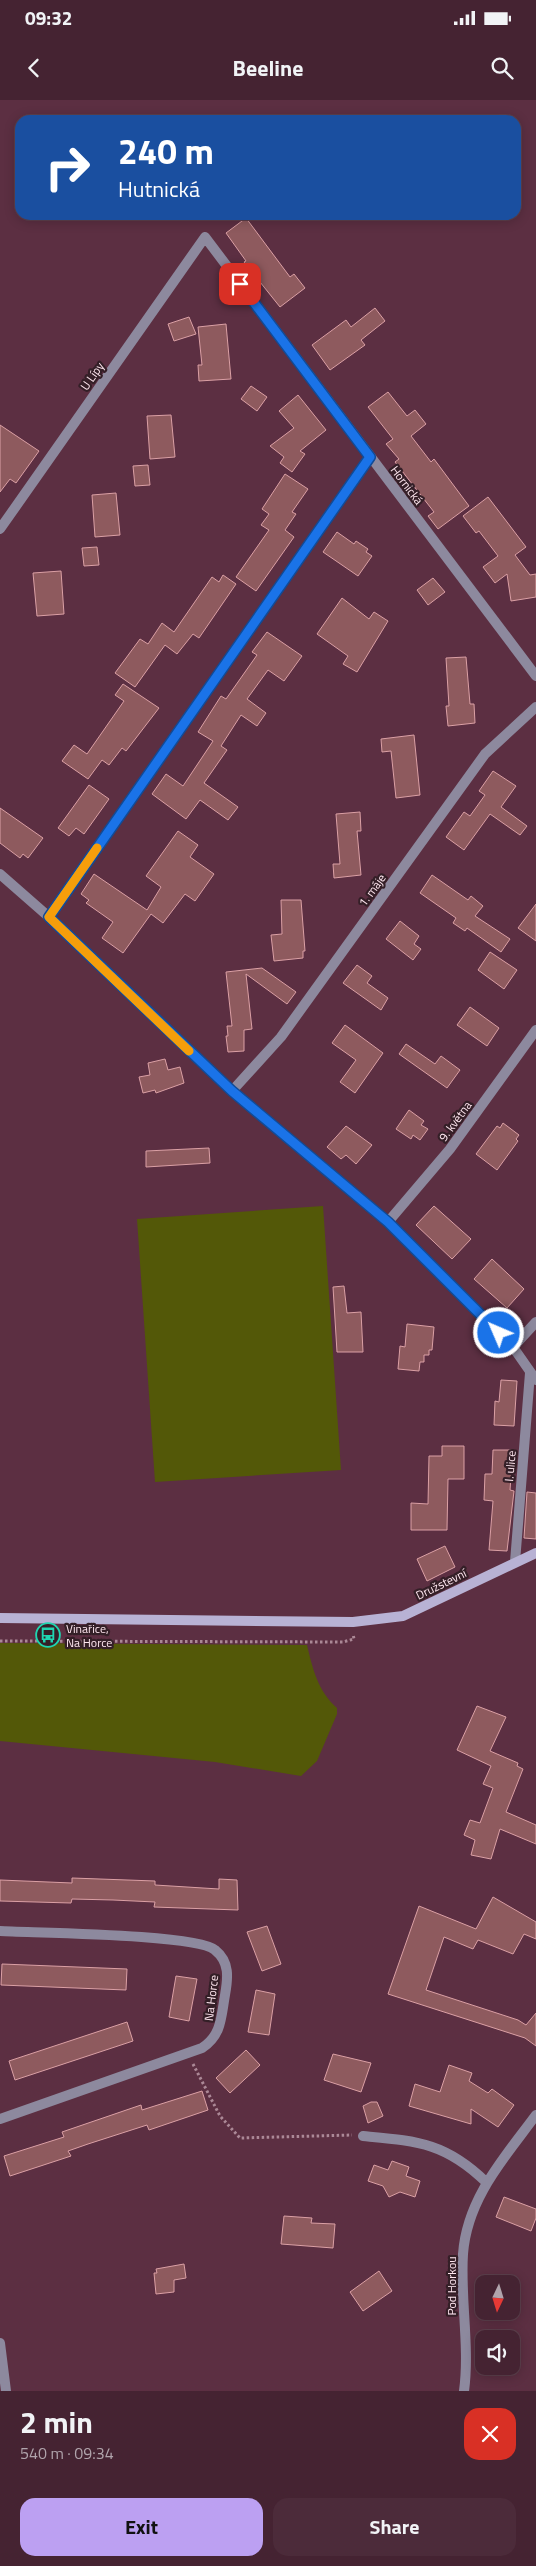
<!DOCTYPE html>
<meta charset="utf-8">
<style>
:root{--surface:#452332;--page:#4c2b3a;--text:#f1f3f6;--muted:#b0a4ac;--line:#5d404d;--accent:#bca0f2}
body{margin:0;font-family:"Titillium Web",sans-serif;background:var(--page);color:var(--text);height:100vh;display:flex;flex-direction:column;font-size:19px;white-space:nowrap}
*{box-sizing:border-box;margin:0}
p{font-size:16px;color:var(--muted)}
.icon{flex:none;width:28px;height:28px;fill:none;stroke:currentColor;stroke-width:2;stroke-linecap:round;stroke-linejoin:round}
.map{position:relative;height:2291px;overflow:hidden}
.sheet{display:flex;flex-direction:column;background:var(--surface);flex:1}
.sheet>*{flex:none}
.top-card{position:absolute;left:15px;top:15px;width:506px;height:105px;border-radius:15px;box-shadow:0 2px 12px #0003,0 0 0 1px var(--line);background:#1a4fa0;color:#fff;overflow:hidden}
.needle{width:32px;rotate:184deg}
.fabs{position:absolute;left:475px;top:2175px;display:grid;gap:10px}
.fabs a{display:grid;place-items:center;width:45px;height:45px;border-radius:10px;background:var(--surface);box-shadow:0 2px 12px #0003,0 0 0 1px var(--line);font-size:25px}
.pin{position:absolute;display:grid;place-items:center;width:42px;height:42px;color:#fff;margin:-21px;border-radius:10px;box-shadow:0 2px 8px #0006}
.me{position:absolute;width:55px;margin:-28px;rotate:315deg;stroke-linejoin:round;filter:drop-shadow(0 0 4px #0008)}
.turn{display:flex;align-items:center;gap:18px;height:105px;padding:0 20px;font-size:22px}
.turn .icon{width:65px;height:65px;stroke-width:2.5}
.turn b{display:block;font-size:35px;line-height:42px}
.round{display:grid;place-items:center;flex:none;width:52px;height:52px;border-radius:15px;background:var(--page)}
.headline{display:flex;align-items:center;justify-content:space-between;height:85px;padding:0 20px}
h1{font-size:30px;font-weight:700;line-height:38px}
.cta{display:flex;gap:10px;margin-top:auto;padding:10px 20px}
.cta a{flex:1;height:58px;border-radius:15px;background:var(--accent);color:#111;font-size:20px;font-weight:700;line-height:58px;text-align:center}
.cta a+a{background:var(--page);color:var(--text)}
.status{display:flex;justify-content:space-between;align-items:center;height:35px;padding:0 25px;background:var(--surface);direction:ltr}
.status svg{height:14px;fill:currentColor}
header{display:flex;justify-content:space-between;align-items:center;height:65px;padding:0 20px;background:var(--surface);font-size:22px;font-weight:700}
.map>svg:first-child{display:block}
.green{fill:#535808}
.building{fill:#8e5a5e;stroke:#dba0a5}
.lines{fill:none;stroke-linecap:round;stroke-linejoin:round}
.path{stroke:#ab8896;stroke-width:3;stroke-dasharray:2.5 2.5;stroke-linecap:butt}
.street{stroke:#8d899e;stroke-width:10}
.secondary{stroke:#b8b2d4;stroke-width:10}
.route-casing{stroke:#114b97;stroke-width:12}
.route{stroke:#1a73e8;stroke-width:9}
.slow{stroke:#f59e0b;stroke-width:9}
.labels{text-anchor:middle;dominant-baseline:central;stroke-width:4.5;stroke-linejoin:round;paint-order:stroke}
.street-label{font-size:12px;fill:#ffe7f0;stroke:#341f27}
.poi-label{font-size:12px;fill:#ffe7f0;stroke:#341f27;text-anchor:start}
</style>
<div class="status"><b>09:32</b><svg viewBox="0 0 49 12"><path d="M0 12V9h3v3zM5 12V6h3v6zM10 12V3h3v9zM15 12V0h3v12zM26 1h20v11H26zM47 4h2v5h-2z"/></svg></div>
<header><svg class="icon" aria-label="back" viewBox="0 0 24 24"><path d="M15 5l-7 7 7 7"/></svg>Beeline<svg class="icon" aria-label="search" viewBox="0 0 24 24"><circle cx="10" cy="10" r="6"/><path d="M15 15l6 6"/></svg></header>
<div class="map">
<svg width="536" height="2291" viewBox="0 0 536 2291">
<rect width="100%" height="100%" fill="#5c2f42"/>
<!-- green -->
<path class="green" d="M323 1106 341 1370 155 1382 137 1119Z
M0 1543 307 1545C313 1570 318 1591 337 1608V1614L317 1661 301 1676 215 1662 0 1641Z"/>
<!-- building -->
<path class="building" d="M246 118 290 177 294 174 305 188 280 207 244 162 246 161 226 133Z
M375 208 385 221 361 240 365 245 330 270 312 245 346 220 351 227Z
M189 217 196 234 174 241 168 224Z
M226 224 231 279 199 281 198 265H202L198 227Z
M251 286 267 297 257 311 241 299Z
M388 292 407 316 415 310 426 324 411 336 431 362 434 359 469 406 438 429 428 416 434 412 395 362 399 359 386 344 393 339 368 307Z
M298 295 326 330 300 351 305 354 292 372 280 363 284 357 270 346 294 328 279 311Z
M171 315 175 357 150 359 147 316Z
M0 325 39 351 16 383 10 379 0 392Z
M148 365 150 385 135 386 133 366Z
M285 374 308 389 292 412 296 414 285 430 294 437 256 491 236 477 269 430 261 425 269 414 262 409Z
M116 393 120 435 95 437 92 395Z
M488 397 526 447 515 455 530 475 536 474V497L511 501 507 474 495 483 483 467 498 456 479 431 476 433 463 416Z
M337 432 354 444 356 441 368 449 366 452 372 456 358 476 323 452Z
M97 447 99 465 84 466 82 448Z
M61 471 64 514 37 516 33 473Z
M223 475 236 484 199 538 193 534 177 554 165 545 135 587 115 573 140 539 148 544 162 523 174 532 212 477 219 482Z
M433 478 445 492 428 505 417 490Z
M342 498 369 519 374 512 388 521 357 572 343 564 348 556 317 534Z
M267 532 302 556 284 581 268 570 247 599 266 613 257 626 241 615 221 646 227 650 204 683 238 707 228 720 200 700 186 719 152 694 166 674 183 686 213 641 198 632 221 596 226 599 257 555 252 552Z
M466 557 470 604H474L475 623 448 626 446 606H449L446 558Z
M123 584 159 608 126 651 122 648 109 665 102 660 88 679 62 661 74 645 87 654 124 601 115 595Z
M414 635 420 695 396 698 391 651 382 652 381 639Z
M493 671 516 686 501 707 527 726 520 735 490 714 464 750 446 737 464 712 470 716 485 695 479 691Z
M89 685 109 699 84 734 76 728 69 736 58 728Z
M0 708 43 738 28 758 23 754 20 758 0 743Z
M360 712 361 731H357L361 775 334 778 333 764H340L336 714Z
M178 731 198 745 190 757 214 774 195 801 185 794 163 823 151 814 123 853 102 838 113 822 86 803 89 800 81 794 94 774 147 810 161 787 146 776Z
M432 775 468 800 471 796 483 806 475 816 510 839 501 852 467 828 465 831 453 823 456 818 420 793Z
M281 800H301L305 851H303V858L274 861 271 835 282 834Z
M536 804V841L518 828Z
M400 821 419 836 414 844 421 849 413 860 386 839Z
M490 852 517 870 504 889 478 870Z
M357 865 372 876 367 883 388 898 381 910 343 883Z
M262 868 296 892 287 904 246 874 252 929 244 930V951L228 952 226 936H228L227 926H232L226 872Z
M470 907 499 928 487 946 457 925Z
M345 925 383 953 355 993 340 982 356 960 332 943Z
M406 944 435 964 441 956 460 970 447 988 399 954Z
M165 959 168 970 180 967 184 983 156 993 155 990 143 993 139 977 150 975 148 963Z
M409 1010 424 1021 421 1025 428 1029 420 1040 413 1035 411 1039 396 1029Z
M503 1023 519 1035 516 1039 518 1041 497 1070 476 1054 497 1026 500 1028Z
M346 1026 372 1045 356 1064 346 1055 341 1059 327 1047Z
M209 1048 210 1063 146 1067V1051Z
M434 1106 471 1139 452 1159 416 1125Z
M492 1159 524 1189 507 1208 474 1179Z
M344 1186 347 1213 361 1212 363 1252H337L333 1187Z
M407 1224 434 1227 432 1250H429V1255H424V1262H420L419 1271 398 1269 400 1246 405 1247Z
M501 1280 517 1281 514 1326 494 1325 495 1301 499 1302Z
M442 1346H464V1379H448L447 1430H411V1403L428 1404 429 1356H442Z
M493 1350H513L510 1390 514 1391 507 1451 489 1450 493 1401 484 1400 485 1374H492Z
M527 1392 536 1393V1439L524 1438Z
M445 1446 455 1467 427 1481 417 1459Z
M477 1606 506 1617 490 1651 518 1663 517 1666 523 1669 506 1712 536 1725V1744L500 1729 491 1759 471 1755 475 1740 464 1735 470 1720 480 1723 493 1688 483 1684 491 1666 457 1650Z
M72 1778 155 1781V1785L219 1789V1779L237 1780 238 1810 154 1807 155 1802 113 1800 72 1799 71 1803 0 1801V1780L72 1783Z
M493 1797 536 1822V1839L524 1834 513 1854 478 1840 473 1849 444 1837 426 1890 518 1920 526 1925 536 1913V1946L525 1938 388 1894 419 1806 476 1829Z
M267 1826 281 1864 262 1871 247 1832Z
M2 1864 127 1869 126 1890 1 1885Z
M176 1876 197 1879 189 1921 169 1917Z
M256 1890 275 1894 269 1935 248 1932Z
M127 1922 133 1941 15 1980 9 1961Z
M246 1950 260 1965 230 1993 216 1978Z
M333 1954 371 1963 361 1992 324 1980Z
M449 1965 472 1973 469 1981 488 1993 492 1989 514 2005 498 2027 471 2009V2024L409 2006 415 1984 440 1992Z
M202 1991 208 2010 149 2030 147 2025 88 2044 68 2051 71 2056 10 2076 4 2056 64 2037 62 2032 141 2005 142 2010Z
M371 2002H377L383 2016 368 2023 363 2006Z
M392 2061 409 2067 406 2076 420 2081 415 2097 400 2092 389 2097 383 2086 368 2081 374 2065 388 2070Z
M504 2097 536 2109V2118L531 2131 496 2117Z
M284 2116 312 2118 311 2123 335 2124 333 2148 281 2144Z
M184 2164 186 2178 174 2180V2192L156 2194 154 2173H157L156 2169Z
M379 2171 392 2191 363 2211 350 2192Z"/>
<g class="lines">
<!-- path -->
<path class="path" d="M0 1541 343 1542 354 1539 353 1534
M193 1964 220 2016 240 2038 352 2035"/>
<!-- street -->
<path class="street" d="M0 429 205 137 536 576
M0 774 49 817 232 991 388 1122 513 1247 536 1280
M49 817 370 357
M232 991 281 937 485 654 536 607
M388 1122 450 1049 536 930
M513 1247 536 1222
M515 1462 530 1273
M0 1831C34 1833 197 1834 215 1850 230 1862 228 1878 225 1895 221 1917 222 1935 202 1948L0 2019
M363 2036C416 2041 445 2042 486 2082
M0 2243 6 2291
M464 2291C470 2246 460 2199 463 2154 467 2098 505 2057 536 2015"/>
<!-- secondary -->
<path class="secondary" d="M0 1518 353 1522 403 1516 536 1453"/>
</g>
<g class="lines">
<!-- route casing -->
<g class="route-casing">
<path id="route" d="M240 184 370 357 49 817 232 991 388 1122 499 1233"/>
</g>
<!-- route -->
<use href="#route" class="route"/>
<!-- slow -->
<path class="slow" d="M97 748 49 817 189 951"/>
</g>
<!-- icons -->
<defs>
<g id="bus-ring" transform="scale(1.25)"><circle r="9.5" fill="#341f27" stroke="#1fd5b0" stroke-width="1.5"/><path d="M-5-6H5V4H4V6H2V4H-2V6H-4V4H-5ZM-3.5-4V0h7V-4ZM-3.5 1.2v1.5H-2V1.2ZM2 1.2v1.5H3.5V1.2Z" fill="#1fd5b0"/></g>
</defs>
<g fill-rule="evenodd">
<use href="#bus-ring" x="48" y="1535"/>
</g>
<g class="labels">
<!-- street labels -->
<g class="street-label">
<text transform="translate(92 276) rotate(-55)">U Lípy</text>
<text transform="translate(407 385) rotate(53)">Hornická</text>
<text transform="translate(372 790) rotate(-54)">1. máje</text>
<text transform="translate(455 1021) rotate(-54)">9. května</text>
<text transform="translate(510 1366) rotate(-85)">I. ulice</text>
<text transform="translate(441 1484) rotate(-26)">Družstevní</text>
<text transform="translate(211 1898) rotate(-83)">Na Horce</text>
<text transform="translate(451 2186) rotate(-90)">Pod Horkou</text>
</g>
<!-- poi labels -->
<g class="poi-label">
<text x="66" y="1528">Vinařice,<tspan x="66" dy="14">Na Horce</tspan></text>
</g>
</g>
</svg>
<div class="fabs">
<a><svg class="needle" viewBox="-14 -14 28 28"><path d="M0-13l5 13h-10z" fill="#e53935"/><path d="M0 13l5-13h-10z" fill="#b0a4ac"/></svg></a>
<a><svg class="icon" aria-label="sound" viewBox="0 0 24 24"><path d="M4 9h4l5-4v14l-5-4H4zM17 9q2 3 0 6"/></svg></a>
</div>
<div class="pin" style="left:240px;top:184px;background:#d93025"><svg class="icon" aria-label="arrive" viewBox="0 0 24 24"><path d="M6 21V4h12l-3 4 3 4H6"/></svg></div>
<svg class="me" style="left:499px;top:1233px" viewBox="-20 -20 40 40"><circle r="17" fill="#1a73e8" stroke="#fff" stroke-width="3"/><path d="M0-11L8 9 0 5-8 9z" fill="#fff"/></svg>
<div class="top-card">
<div class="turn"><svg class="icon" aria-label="right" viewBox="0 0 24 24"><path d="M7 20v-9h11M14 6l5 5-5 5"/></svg><div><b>240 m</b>Hutnická</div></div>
</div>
</div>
<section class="sheet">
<div class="headline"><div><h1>2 min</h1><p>540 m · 09:34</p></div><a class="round" style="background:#d93025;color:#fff"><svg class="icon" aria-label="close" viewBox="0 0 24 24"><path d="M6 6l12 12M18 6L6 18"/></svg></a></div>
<div class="cta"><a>Exit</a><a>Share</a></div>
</section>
